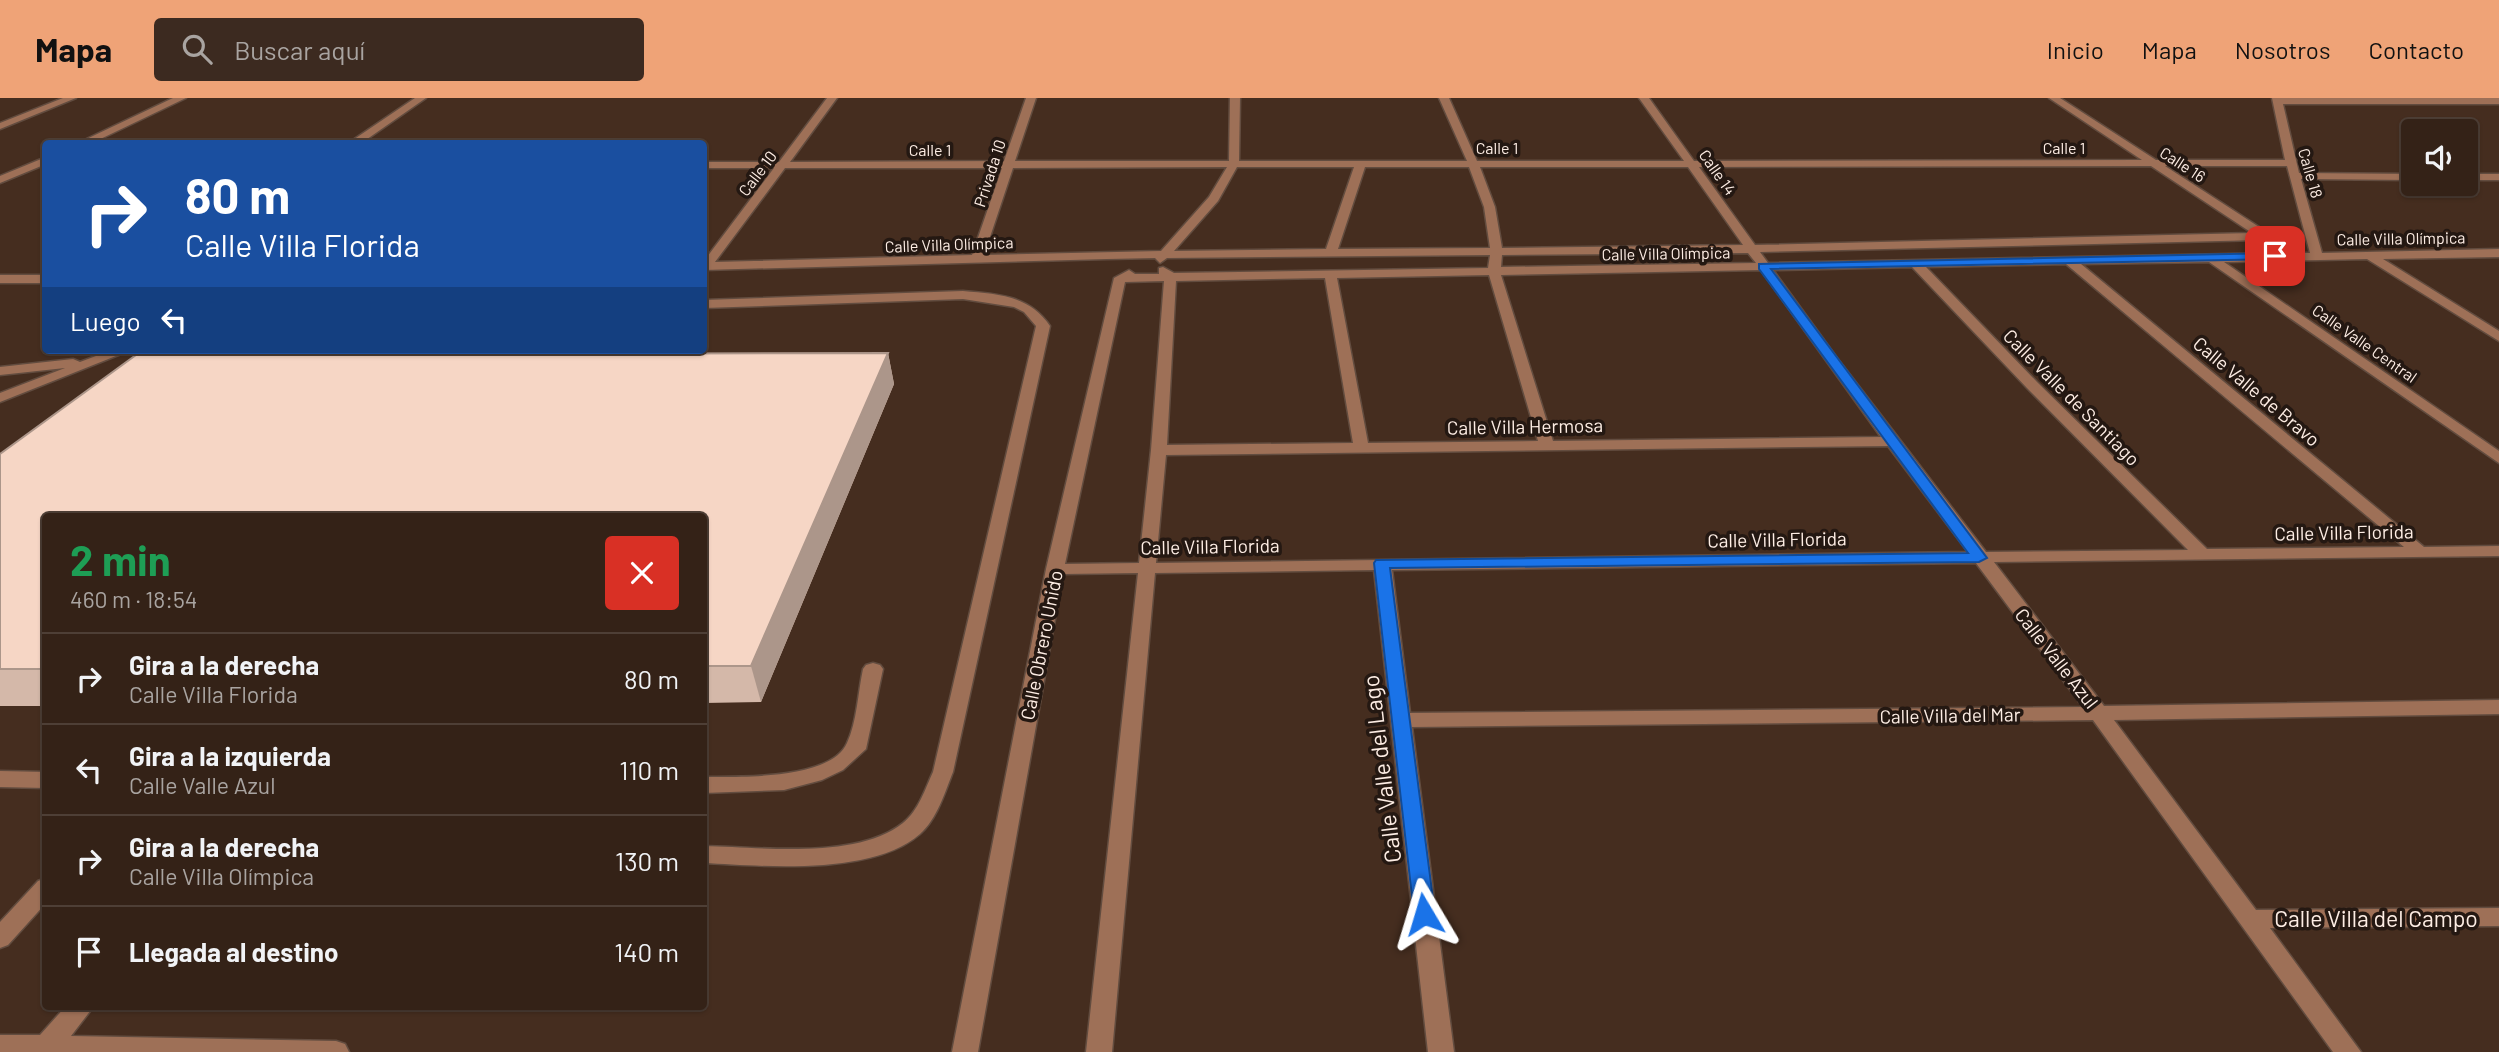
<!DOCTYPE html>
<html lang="es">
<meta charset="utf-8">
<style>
:root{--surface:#342217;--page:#3c2a20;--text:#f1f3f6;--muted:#a9a4a1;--line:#4e3f36;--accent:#efa377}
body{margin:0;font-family:Barlow,sans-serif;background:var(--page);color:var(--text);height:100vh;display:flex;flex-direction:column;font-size:26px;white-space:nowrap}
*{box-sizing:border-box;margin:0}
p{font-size:23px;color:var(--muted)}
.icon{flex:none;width:38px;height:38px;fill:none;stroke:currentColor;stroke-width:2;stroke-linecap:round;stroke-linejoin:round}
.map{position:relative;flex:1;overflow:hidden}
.panel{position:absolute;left:42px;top:415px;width:665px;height:497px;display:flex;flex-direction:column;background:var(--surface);border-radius:7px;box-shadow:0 2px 5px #0004,0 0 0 2px var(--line)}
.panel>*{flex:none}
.hud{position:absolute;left:42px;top:42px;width:665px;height:214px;border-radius:7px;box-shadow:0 2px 5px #0004,0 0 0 2px var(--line);background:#1a4fa0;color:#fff;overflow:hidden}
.tools{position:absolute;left:2401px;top:21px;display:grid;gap:14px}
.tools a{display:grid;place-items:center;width:77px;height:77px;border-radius:7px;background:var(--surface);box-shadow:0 2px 5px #0004,0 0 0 2px var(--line);font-size:35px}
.pin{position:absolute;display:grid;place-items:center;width:60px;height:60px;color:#fff;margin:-30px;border-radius:14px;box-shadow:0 4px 10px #0006}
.me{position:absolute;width:77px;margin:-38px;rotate:353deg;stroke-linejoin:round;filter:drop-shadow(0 0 5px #0008)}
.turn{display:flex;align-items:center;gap:24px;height:147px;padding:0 28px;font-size:32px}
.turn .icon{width:91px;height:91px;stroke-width:2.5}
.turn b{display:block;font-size:49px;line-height:60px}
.then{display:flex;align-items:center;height:66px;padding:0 28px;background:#0003;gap:14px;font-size:26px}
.round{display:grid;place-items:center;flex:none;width:74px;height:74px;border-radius:7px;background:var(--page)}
.overview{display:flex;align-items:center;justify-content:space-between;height:119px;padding:0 28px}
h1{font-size:42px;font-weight:700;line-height:52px;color:#1e9e55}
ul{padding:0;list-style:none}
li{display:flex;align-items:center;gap:21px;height:91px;padding:0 28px;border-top:2px solid var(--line)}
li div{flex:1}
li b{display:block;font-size:26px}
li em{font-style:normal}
header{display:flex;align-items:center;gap:42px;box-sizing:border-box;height:98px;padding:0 35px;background:var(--accent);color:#111}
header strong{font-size:33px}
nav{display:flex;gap:38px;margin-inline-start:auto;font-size:24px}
.search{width:490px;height:63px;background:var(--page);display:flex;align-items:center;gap:18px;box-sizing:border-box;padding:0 24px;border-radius:7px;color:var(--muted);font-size:26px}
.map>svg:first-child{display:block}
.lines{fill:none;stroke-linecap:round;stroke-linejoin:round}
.minor-casing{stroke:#624c3f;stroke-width:3}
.minor{fill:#9e7057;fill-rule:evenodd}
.wall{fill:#d4b8a9}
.shaded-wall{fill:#ac968a}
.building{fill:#f6d6c5;stroke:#ac968a;stroke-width:2}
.route{fill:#1a73e8;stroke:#114b97;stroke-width:2}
.labels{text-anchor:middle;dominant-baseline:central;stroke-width:7;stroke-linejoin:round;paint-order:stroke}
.far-street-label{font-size:16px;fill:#fdede4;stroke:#241812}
.street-label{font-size:19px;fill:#fdede4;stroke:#241812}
.near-street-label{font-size:23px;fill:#fdede4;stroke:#241812}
</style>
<header>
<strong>Mapa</strong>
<div class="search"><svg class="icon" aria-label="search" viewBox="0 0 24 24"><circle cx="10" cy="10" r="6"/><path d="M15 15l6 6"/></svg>Buscar aquí</div>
<nav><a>Inicio</a><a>Mapa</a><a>Nosotros</a><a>Contacto</a></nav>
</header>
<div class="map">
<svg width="2499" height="954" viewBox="0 0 2499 954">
<rect width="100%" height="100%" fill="#452d1f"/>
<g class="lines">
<!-- minor casing -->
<g class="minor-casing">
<path id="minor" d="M63 0H76L0 31V25Z
M173 0H186L90 46H76Z
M415 0H426L360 46H347Z
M827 0H837L790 64 1004 63 1026 0H1036L1015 63H1229L1230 0H1240L1239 63H1467L1439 0H1449L1477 63H1684L1639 0H1649L1694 63 2142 62 2049 0H2060L2156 62H2285L2272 0H2499V6H2283L2299 75 2413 76V82L2301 81 2322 155 2499 151V159L2383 161 2499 233V243L2367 161 2224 164 2499 353V365L2209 164 2081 166 2424 449 2499 448V458L1994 464 2104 608 2499 602V616L2114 622 2256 812 2499 810V828L2270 830 2361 954H2333L2093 622 1412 629 1454 954H1428L1374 472 1155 475 1112 954H1086L1138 475 1063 476 978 954H952L1046 471 1114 180 1129 172 1135 176H1159V170L1163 169 1174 175 1488 170 1490 157 1167 160 1160 165 1155 160 1107 161 704 172V163L774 70H704V64H779ZM2151 68 2252 135 1755 147 1699 69ZM2165 68H2287L2310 155H2299ZM1227 69 1209 99 1161 153 984 157 1013 70ZM1237 69H1354L1326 151 1174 153 1218 103ZM1365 69H1469L1484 109 1490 150 1338 151ZM1480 69H1688L1743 147 1502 150 1495 109ZM785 70H1002L972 157 715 164ZM2262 142 2283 155 1768 165 1760 154ZM1748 155 1756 165 1501 169 1502 157ZM2066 166 2404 449 2207 451 2037 284 1926 169ZM1912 169 2027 290 2188 452 1986 454 1837 260 1773 172ZM1761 172 1881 339 1553 343 1501 177ZM1489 177 1538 343 1368 345 1337 180ZM1325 180 1353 345 1167 347 1176 183ZM1164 183 1151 352 1139 465 1065 466 1125 184ZM1888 348 1968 454 1156 465 1166 357ZM1976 465 2083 609 1410 615 1392 472Z
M46 59V66L0 85V78Z
M2466 76H2499V82H2466Z
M0 177H46V185H0Z
M963 193C997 196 1029 197 1050 228L953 674C945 694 937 721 920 736 872 778 764 768 704 765V748C760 749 857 762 903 725 919 712 925 691 933 674L1036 228 1024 214 1014 209 963 201 704 210V202Z
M112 252H131L0 304V295L65 270 0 277V269L73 261 80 264Z
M873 565 880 567 883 571 866 651 843 672 822 682 784 692 704 695V679C737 679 831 682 847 645 857 624 858 594 863 571L866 567Z
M0 673 46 674V690L0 689Z
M46 780V805L8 847 0 850V824L38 783Z
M66 908H94L71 938 336 943 345 946 349 954H0V937H40Z"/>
</g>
<!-- minor -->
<use href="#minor" class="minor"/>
</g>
<!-- wall -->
<path class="wall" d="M888 255 894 286 761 604 704 605V418H46V608H0V356Z"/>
<!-- shaded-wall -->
<path class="shaded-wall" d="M888 255 894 286 761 604 751 568Z"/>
<!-- building -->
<path class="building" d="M888 255 751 568H704V418H46V571H0V356L136 257Z"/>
<!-- route -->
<path class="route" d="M2275 155 2279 156V161L1771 171 1987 460 1979 464 1390 470 1435 816 1432 822 1424 824 1417 822 1414 816 1374 465 1376 462 1968 455 1759 171V166Z"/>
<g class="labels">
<!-- far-street labels -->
<g class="far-street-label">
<text x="1497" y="49">Calle 1</text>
<text x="2064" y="49">Calle 1</text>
<text x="930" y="51">Calle 1</text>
<text transform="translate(2183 66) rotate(33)">Calle 16</text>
<text transform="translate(1718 74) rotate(55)">Calle 14</text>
<text transform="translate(757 75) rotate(-53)">Calle 10</text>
<text transform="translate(989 75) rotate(-72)">Privada 10</text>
<text transform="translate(2311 75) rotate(74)">Calle 18</text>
<text transform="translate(2401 140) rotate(-1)">Calle Villa Olímpica</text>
<text transform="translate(949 146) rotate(-2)">Calle Villa Olímpica</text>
<text transform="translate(1666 155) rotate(-1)">Calle Villa Olímpica</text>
<text transform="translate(2365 245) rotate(35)">Calle Valle Central</text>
</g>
<!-- street labels -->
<g class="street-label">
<text transform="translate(2257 293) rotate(40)">Calle Valle de Bravo</text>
<text transform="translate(2072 299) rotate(45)">Calle Valle de Santiago</text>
<text transform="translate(1525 328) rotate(-1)">Calle Villa Hermosa</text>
<text transform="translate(2344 434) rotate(-1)">Calle Villa Florida</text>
<text transform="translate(1777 441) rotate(-1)">Calle Villa Florida</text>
<text transform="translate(1210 448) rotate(-1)">Calle Villa Florida</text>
<text transform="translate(1041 547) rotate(-79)">Calle Obrero Unido</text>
<text transform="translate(2057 560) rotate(52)">Calle Valle Azul</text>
<text transform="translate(1950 617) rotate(-1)">Calle Villa del Mar</text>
</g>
<!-- near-street labels -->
<g class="near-street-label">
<text transform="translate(1381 671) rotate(-97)">Calle Valle del Lago</text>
<text x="2376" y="820">Calle Villa del Campo</text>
</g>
</g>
</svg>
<div class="tools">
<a><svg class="icon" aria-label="sound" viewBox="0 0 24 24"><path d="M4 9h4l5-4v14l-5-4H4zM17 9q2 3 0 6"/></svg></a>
</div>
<div class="pin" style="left:2275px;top:158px;background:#d93025"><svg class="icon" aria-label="arrive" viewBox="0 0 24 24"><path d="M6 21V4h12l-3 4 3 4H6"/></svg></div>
<svg class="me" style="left:1424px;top:816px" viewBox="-20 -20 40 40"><path d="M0-17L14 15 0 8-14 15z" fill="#1a73e8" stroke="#fff" stroke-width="4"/></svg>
<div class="hud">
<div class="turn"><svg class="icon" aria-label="right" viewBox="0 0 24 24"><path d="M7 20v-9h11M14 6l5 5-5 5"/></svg><div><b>80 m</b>Calle Villa Florida</div></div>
<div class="then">Luego<svg class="icon" aria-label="left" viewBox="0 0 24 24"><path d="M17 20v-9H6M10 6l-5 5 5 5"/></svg></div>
</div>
<section class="panel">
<div class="overview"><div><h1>2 min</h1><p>460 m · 18:54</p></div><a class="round" style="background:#d93025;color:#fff"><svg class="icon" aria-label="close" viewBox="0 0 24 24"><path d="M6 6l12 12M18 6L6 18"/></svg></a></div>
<ul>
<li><svg class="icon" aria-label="right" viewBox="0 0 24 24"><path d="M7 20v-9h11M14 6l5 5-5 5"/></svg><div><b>Gira a la derecha</b><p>Calle Villa Florida</p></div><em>80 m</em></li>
<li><svg class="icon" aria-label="left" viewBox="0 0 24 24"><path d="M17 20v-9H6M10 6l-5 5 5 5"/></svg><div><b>Gira a la izquierda</b><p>Calle Valle Azul</p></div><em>110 m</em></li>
<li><svg class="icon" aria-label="right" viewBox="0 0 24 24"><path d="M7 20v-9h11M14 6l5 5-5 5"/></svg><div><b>Gira a la derecha</b><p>Calle Villa Olímpica</p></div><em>130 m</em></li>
<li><svg class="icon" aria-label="arrive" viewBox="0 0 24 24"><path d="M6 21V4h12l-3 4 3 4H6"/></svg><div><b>Llegada al destino</b></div><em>140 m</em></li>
</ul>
</section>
</div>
